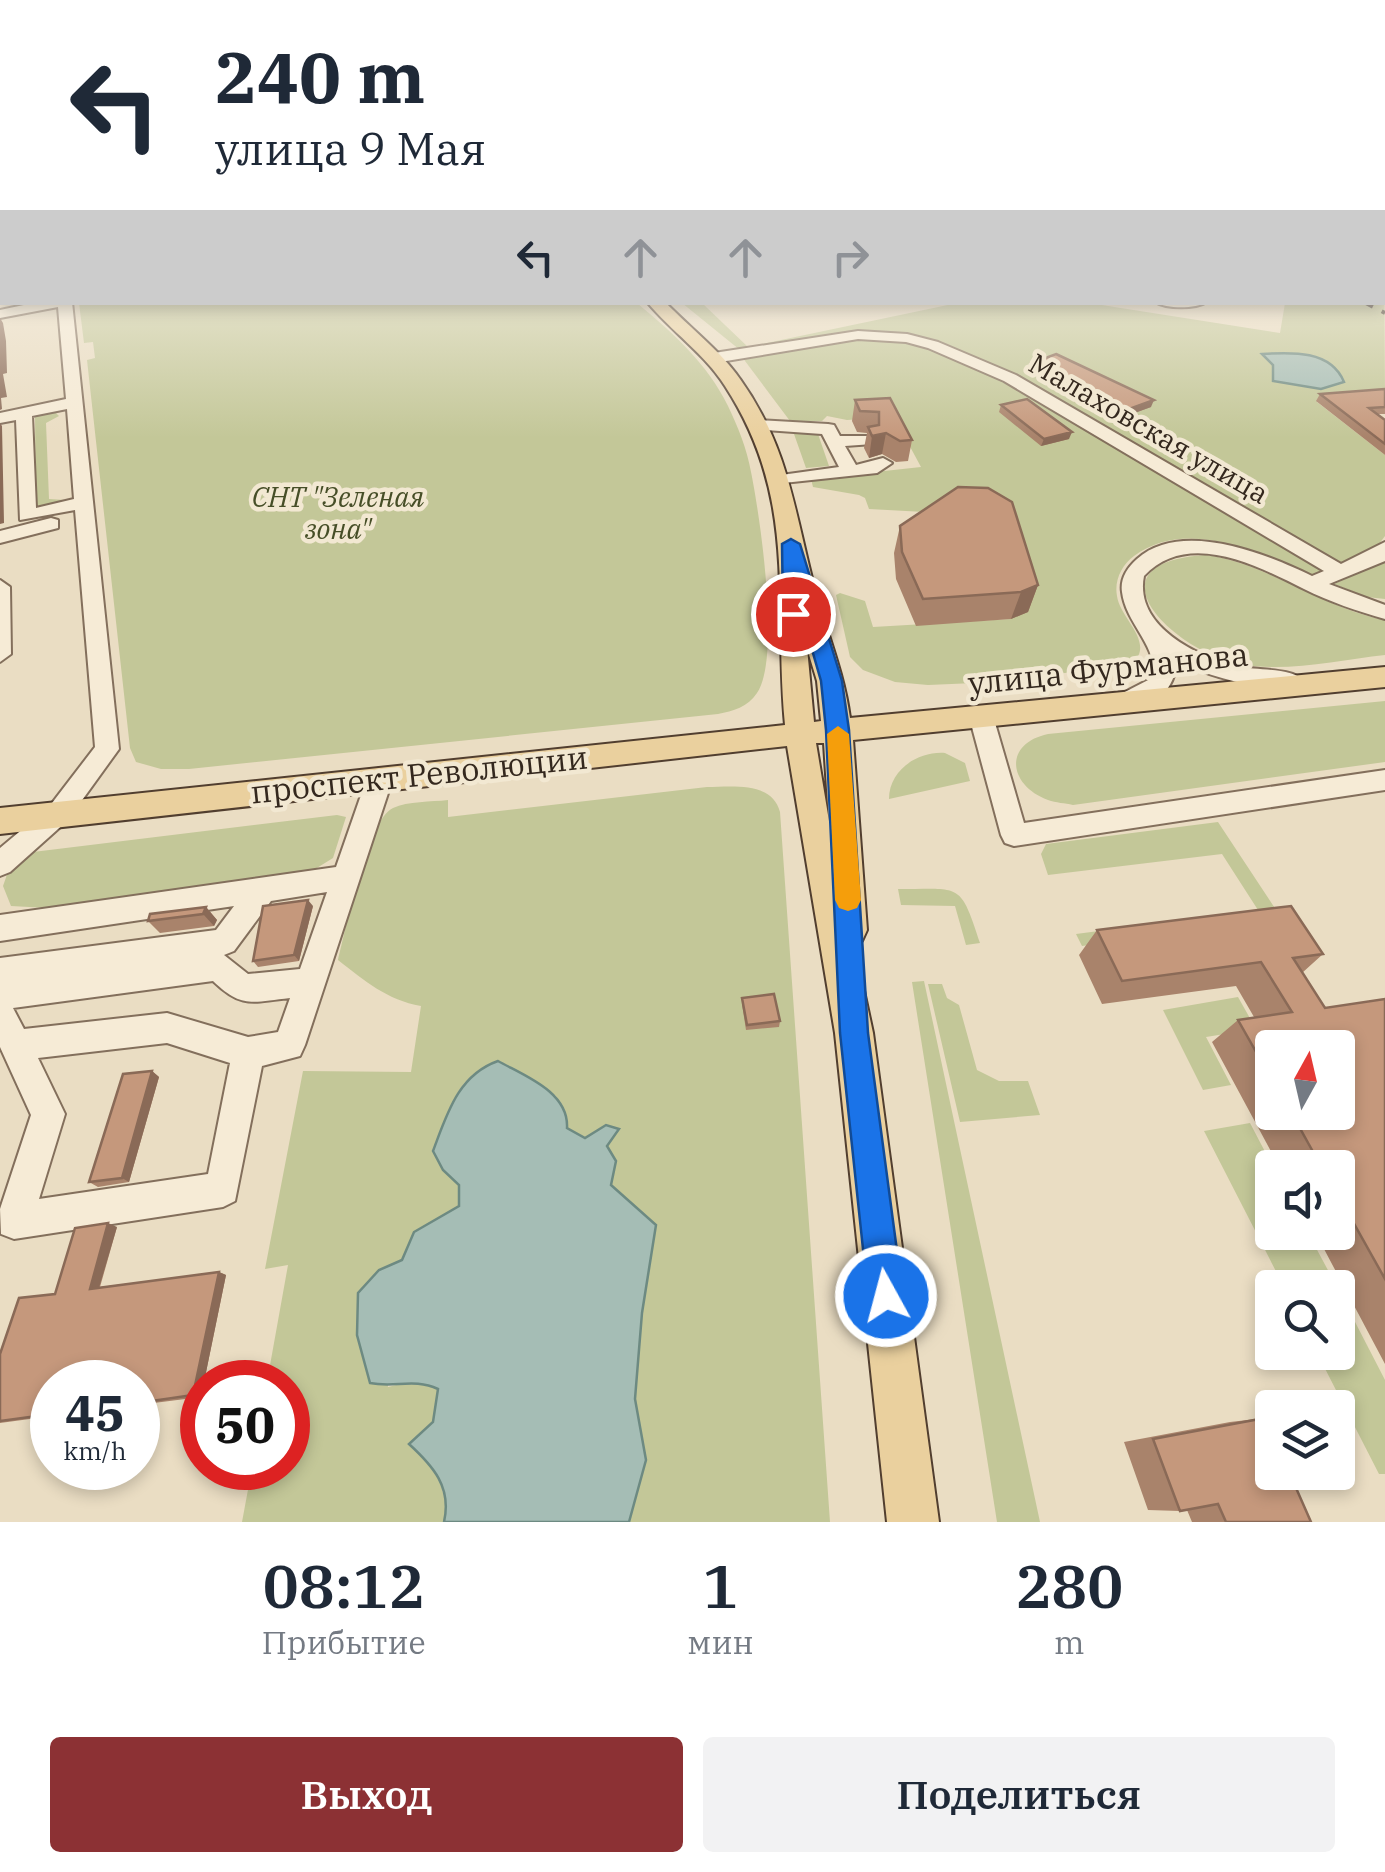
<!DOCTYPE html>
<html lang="ru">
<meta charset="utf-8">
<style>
:root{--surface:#fff;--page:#f2f2f3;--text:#1f2937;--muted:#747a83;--accent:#8c3134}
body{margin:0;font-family:"IBM Plex Serif",serif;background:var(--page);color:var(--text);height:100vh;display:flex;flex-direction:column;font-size:38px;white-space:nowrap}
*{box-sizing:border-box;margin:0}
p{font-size:32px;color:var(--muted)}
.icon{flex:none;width:55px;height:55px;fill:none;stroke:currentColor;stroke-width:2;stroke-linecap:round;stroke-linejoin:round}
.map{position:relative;height:1522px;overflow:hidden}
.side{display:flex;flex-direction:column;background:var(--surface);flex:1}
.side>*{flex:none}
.guide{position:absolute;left:0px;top:0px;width:1385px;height:305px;box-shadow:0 5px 15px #0003;background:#fff;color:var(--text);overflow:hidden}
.needle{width:65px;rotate:8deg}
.controls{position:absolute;left:1255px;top:1030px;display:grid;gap:20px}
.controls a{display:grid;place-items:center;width:100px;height:100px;border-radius:10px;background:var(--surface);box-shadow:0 5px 15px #0003;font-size:50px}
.speed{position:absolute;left:30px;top:1360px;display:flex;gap:20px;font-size:50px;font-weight:700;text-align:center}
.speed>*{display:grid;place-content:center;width:130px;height:130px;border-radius:50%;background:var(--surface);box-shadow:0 5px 15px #0003;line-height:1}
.speed small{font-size:25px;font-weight:400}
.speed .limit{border:15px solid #d22;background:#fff;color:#111}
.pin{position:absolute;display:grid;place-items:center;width:85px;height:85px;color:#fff;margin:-42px;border:5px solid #fff;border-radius:50%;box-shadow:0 2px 10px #0007}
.me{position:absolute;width:110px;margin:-55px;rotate:353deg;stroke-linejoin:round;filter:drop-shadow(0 0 8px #0008)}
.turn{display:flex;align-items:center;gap:35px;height:210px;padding:0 50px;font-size:45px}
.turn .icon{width:130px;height:130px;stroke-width:2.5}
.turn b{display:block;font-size:70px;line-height:85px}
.lanes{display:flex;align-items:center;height:95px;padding:0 50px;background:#0003;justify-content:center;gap:50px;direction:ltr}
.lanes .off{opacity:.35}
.eta{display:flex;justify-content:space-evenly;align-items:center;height:170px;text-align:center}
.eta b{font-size:60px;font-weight:600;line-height:70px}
.cta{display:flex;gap:20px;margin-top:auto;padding:20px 50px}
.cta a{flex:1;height:115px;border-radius:10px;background:var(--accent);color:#fff;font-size:40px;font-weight:600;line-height:115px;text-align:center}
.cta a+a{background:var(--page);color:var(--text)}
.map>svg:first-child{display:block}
.green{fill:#c3c798}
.water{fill:#a5bdb5;stroke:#6d8a82;stroke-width:2.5}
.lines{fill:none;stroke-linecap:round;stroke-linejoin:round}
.minor-casing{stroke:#836f5c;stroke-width:4}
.major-casing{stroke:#513e2f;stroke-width:4}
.minor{fill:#f6ebd6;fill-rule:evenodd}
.major{fill:#ead09e;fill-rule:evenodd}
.rail{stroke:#34281e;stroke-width:4;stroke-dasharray:10 10;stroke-linecap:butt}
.wall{fill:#a9836b;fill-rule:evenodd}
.shaded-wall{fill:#8a6a57}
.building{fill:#c5987c;stroke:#8a6a57;stroke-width:2.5}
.route{fill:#1a73e8;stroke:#114b97;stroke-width:2.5}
.slow{fill:#f59e0b}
.labels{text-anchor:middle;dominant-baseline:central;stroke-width:9;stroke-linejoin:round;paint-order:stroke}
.far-street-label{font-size:28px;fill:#34281e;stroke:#f2e8d2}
.far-park-label{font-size:28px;font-style:italic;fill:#464e27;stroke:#f2e8d2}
.street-label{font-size:32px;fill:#34281e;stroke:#f2e8d2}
</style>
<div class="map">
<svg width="1385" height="1522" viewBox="0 0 1385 1522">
<rect width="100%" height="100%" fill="#eaddc3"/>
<!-- green -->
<path class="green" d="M1384 225 1385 396 1317 402 1385 455V536L1373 552 1338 567 1013 376 936 344 872 334 740 350 682 303H702L748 347 962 302 1089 303 1280 333 1285 303 1382 302Z
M79 303H637C673 333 707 363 728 406 738 427 747 449 751 472 760 516 781 658 757 693 748 707 733 711 718 714L189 769H161L136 762 130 748 87 360 95 358 93 342 84 343Z
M859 337 906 339 1005 378 1328 568 1309 576C1258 552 1187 517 1134 556 1122 565 1114 580 1117 596 1120 619 1156 642 1132 664L998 682 928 685 895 682 863 670 850 657 836 595 840 593 865 601 873 627 1011 619 980 515 869 509 865 498 859 495 813 487 811 479 921 467 894 417 847 420 827 416 822 421H790L742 357Z
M53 410 59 416 46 423 49 499 65 500 40 508 36 506 35 417Z
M800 431 818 434 829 466 806 468 794 434Z
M1205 555C1269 563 1321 608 1385 620V655C1339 660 1285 673 1240 664 1173 651 1083 563 1205 555Z
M1385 560V599L1367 597 1334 584Z
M1385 701V762L1073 805C1065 803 1056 803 1048 800 1009 786 1002 744 1048 734Z
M945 753 965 763 970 781 889 799C889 770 918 751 945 753Z
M707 787C732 787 772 781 780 812L830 1522H629L646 1461 635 1399 642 1313 611 1185 616 1161 607 1146 618 1130 606 1125 585 1138 567 1128 556 1096 498 1061C446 1080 446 1122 443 1170L459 1185V1206L414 1232 402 1260 379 1270 388 1387 417 1380 438 1389C434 1415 433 1441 437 1468 440 1488 449 1501 444 1522H242L252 1468H288V1382H267L288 1265 265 1269 303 1071 411 1072 421 1006C387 1000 365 981 338 960 346 930 366 821 393 808 408 801 431 802 448 800V817Z
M337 815 346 817 333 858 312 871 48 908 11 906 3 886 10 866 33 852Z
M1218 822 1282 919 1082 946 1076 934 1258 910 1222 854 1048 875 1041 854 1046 844Z
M898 889C961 889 960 881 980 943L966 945 955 906 901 905Z
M924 981 1040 1522H997L912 982Z
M928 984H942L947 998 959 1005 977 1070 999 1081H1028L1040 1115 960 1122Z
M1238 997 1256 1029 1206 1037 1231 1085 1203 1090 1163 1010Z
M1250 1123 1273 1167 1272 1232 1308 1233 1337 1287H1284L1204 1131Z
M1338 1289 1385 1380V1474H1379L1317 1353 1338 1352Z"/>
<!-- water -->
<path class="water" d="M1262 354C1292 352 1331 350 1344 382L1321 389 1273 381V365Z
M498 1061C525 1076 569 1092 567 1128L585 1138 606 1125 619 1129 607 1146 616 1161 611 1185 656 1225 642 1313 635 1399 646 1460 629 1522H444C452 1487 433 1466 409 1444L433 1422 438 1389C414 1378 395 1388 370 1383L357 1335 358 1293 379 1270 402 1260 414 1232 459 1206V1185L443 1170 433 1151C447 1114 458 1075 498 1061Z"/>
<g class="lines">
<!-- minor casing -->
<g class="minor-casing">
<path id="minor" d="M0 229H2V237H0Z
M38 302H72L119 749 67 821 10 872 0 876V848L49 807 95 747 75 510 20 520 16 420 0 423V413L66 399 58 307 0 318V310ZM67 409 74 499 36 508 32 416Z
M1155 302H1207C1195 309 1167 309 1155 302Z
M858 331 907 334 938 342 1016 375 1341 564 1385 542V561L1329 584 1385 605V619C1357 611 1330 602 1304 589 1258 566 1188 529 1144 576 1134 626 1197 657 1237 666 1256 671 1293 667 1305 682L1293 690C1252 687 1213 679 1176 660 1178 689 1148 716 1119 707L1115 701 1119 695 1154 677C1156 643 1126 624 1122 592 1120 579 1127 568 1137 559 1181 519 1267 554 1312 576L1324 571 1004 381 928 348 906 342 858 339 714 363 706 358 714 353Z
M758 420 828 424 834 425 840 436H873V444L845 446 856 465 883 458 892 463 877 473 774 484V476L839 467 822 434 752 429 750 425Z
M51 518 58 520V528L0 543V531Z
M0 580 10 587 11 654 0 662Z
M981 707 993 716 1024 823 1385 770V790L1014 846 1005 843 1001 835 969 716Z
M380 768 389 771 393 778 305 1045 300 1056 262 1066 235 1201 223 1207 14 1239 1 1234 0 1209 31 1115 0 1047V958L216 930 234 906 0 941V915L336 867 367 778 371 771ZM327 892 300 969 248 974 224 955 234 951 271 901ZM213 981C242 1009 252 1002 290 998L278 1032 248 1037 167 1013 24 1029 13 1008ZM167 1043 230 1063 208 1174 39 1199 65 1114 38 1058Z"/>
</g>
<!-- major casing -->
<g class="major-casing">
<path id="major" d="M647 302H665C689 327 721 351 740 379 788 446 794 509 814 586 826 631 844 672 850 718L1385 667V687L853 740 867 930 862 941 854 944 873 1033 939 1522H887L835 1033 787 746 0 834V808L785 725C773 599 799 500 725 386 705 354 671 331 647 302ZM807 648 817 681 821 721 814 722ZM816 743H824L829 821Z"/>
</g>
<!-- minor -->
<use href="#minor" class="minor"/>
<!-- major -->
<use href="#major" class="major"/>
<!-- rail -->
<path class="rail" d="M1364 302 1385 313"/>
</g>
<!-- wall -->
<path class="wall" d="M1032 363 1151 407 1118 419 1030 370Z
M1385 389V414H1377L1385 420V455L1316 401 1320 394Z
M890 398 912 440 908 461 896 462 882 454 869 458 864 448 867 433 857 432 852 421 855 400Z
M1001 405 1069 439 1041 446 999 412Z
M900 526 1038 585 1028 612 1011 619 916 626 896 579 894 553Z
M313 906 299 961 258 967 253 961Z
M206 907 217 920 214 926 160 933 148 921Z
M1097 930 1323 954 1302 973 1325 1008 1385 999V1364L1315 1232H1338V1168H1280L1212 1042 1238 1020 1254 1017 1236 986 1102 1004 1079 955ZM1272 1048 1338 1112H1272Z
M742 998 780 1021 779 1027 746 1030 742 1004Z
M152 1071 159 1077 129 1182 98 1187 89 1182Z
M117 1227 100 1287 219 1272 226 1275 204 1382H202L201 1397 138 1405V1382H52V1416L0 1423V1354Z
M1265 1418 1311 1522H1192L1187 1510 1180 1511 1148 1510 1124 1442 1230 1422Z"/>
<!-- shaded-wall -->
<path class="shaded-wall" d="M0 318 3 323 6 341 7 373 3 374 7 397 1 398 2 409 0 410Z
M1154 400 1151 407 1118 419 1121 412Z
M0 423 2 426 4 523 0 524Z
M1072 432 1069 439 1041 446 1044 439Z
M886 433 882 454 869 458 872 436Z
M1038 585 1028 612 1011 619 1021 592Z
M308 900 313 906 299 961 294 955Z
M206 907 217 920 214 926 203 914Z
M152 1071 159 1077 129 1182 122 1178Z
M108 1223 117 1227 98 1291 90 1289Z
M219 1272 226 1275 204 1382H202L201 1397 193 1395Z"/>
<!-- building -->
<path class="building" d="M1056 354 1154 400 1121 412 1032 363Z
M1385 389V407L1369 408 1385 420V444L1320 394Z
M890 398 912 440 900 441 886 433 872 436 868 427 879 425V412L860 411 855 400Z
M1027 399 1072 432 1044 439 1001 405Z
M958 487 988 488 1012 502 1038 585 1021 592 923 599 902 552 900 526Z
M308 900 294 955 253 961 263 906Z
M1291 906 1323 954 1293 958 1325 1008 1385 999V1279L1338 1195V1168H1322L1291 1112H1338V1048H1272V1080L1238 1020 1292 1012 1261 962 1122 981 1097 930Z
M206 907 203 914 148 921 150 914Z
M774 994 780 1021 747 1025 742 998Z
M152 1071 122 1178 89 1182 123 1074Z
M108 1223 90 1289 219 1272 193 1395 138 1403V1382H52V1414L0 1421V1354L19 1298 55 1294 75 1228Z
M1265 1418 1272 1435V1472H1289L1311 1522H1226L1218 1504 1180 1511 1153 1439Z"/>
<!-- sky -->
<linearGradient id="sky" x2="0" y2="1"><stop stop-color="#8db8d4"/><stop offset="0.51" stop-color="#f6f0e4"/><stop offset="1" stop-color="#f6f0e4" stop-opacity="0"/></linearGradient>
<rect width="1385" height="438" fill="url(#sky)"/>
<!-- route -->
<path class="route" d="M791 539 800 544 842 681 849 730 868 1033 903 1296 898 1309 886 1314 873 1309 868 1296 840 1033 826 730 821 681 802 615 793 621 783 614 782 544Z"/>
<!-- slow -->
<path class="slow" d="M838 726 849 734 861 900 857 908 848 911 839 908 835 900 827 734Z"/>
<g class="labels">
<!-- far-street labels -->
<g class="far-street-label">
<text transform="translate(1149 428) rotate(30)">Малаховская улица</text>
</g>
<!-- far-park labels -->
<g class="far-park-label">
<text x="338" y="496">СНТ "Зеленая<tspan x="338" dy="32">зона"</tspan></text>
</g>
<!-- street labels -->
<g class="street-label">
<text transform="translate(1108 668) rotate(-6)">улица Фурманова</text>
<text transform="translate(419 774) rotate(-6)">проспект Революции</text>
</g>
</g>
</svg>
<div class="controls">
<a><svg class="needle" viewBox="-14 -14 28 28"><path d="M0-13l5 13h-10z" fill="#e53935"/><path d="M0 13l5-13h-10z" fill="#747a83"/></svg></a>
<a><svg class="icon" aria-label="sound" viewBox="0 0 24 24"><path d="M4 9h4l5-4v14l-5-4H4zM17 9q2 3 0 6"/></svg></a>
<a><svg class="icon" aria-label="search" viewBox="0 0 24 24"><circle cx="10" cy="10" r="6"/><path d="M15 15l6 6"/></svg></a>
<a><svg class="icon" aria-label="layers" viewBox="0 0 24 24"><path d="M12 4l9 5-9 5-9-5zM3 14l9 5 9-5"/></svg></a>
</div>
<div class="speed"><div>45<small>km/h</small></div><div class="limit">50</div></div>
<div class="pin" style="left:793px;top:614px;background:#d93025"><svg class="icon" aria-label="arrive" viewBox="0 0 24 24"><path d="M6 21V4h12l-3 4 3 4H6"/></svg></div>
<svg class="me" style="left:886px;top:1296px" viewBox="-20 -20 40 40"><circle r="17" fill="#1a73e8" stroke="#fff" stroke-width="3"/><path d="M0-11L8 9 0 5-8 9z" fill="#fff"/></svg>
<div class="guide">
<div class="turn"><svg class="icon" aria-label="left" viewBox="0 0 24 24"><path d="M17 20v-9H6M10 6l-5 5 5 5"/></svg><div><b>240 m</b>улица 9 Мая</div></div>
<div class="lanes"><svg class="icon" aria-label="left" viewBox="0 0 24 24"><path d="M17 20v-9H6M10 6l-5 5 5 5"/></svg><svg class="icon off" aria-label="ahead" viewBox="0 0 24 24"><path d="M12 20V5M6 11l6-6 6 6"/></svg><svg class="icon off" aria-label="ahead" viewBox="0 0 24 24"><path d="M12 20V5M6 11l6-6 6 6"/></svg><svg class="icon off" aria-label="right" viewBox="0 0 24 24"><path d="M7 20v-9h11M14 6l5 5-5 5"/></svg></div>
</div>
</div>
<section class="side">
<div class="eta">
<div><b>08:12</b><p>Прибытие</p></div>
<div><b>1</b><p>мин</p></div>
<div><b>280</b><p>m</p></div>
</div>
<div class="cta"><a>Выход</a><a>Поделиться</a></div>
</section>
